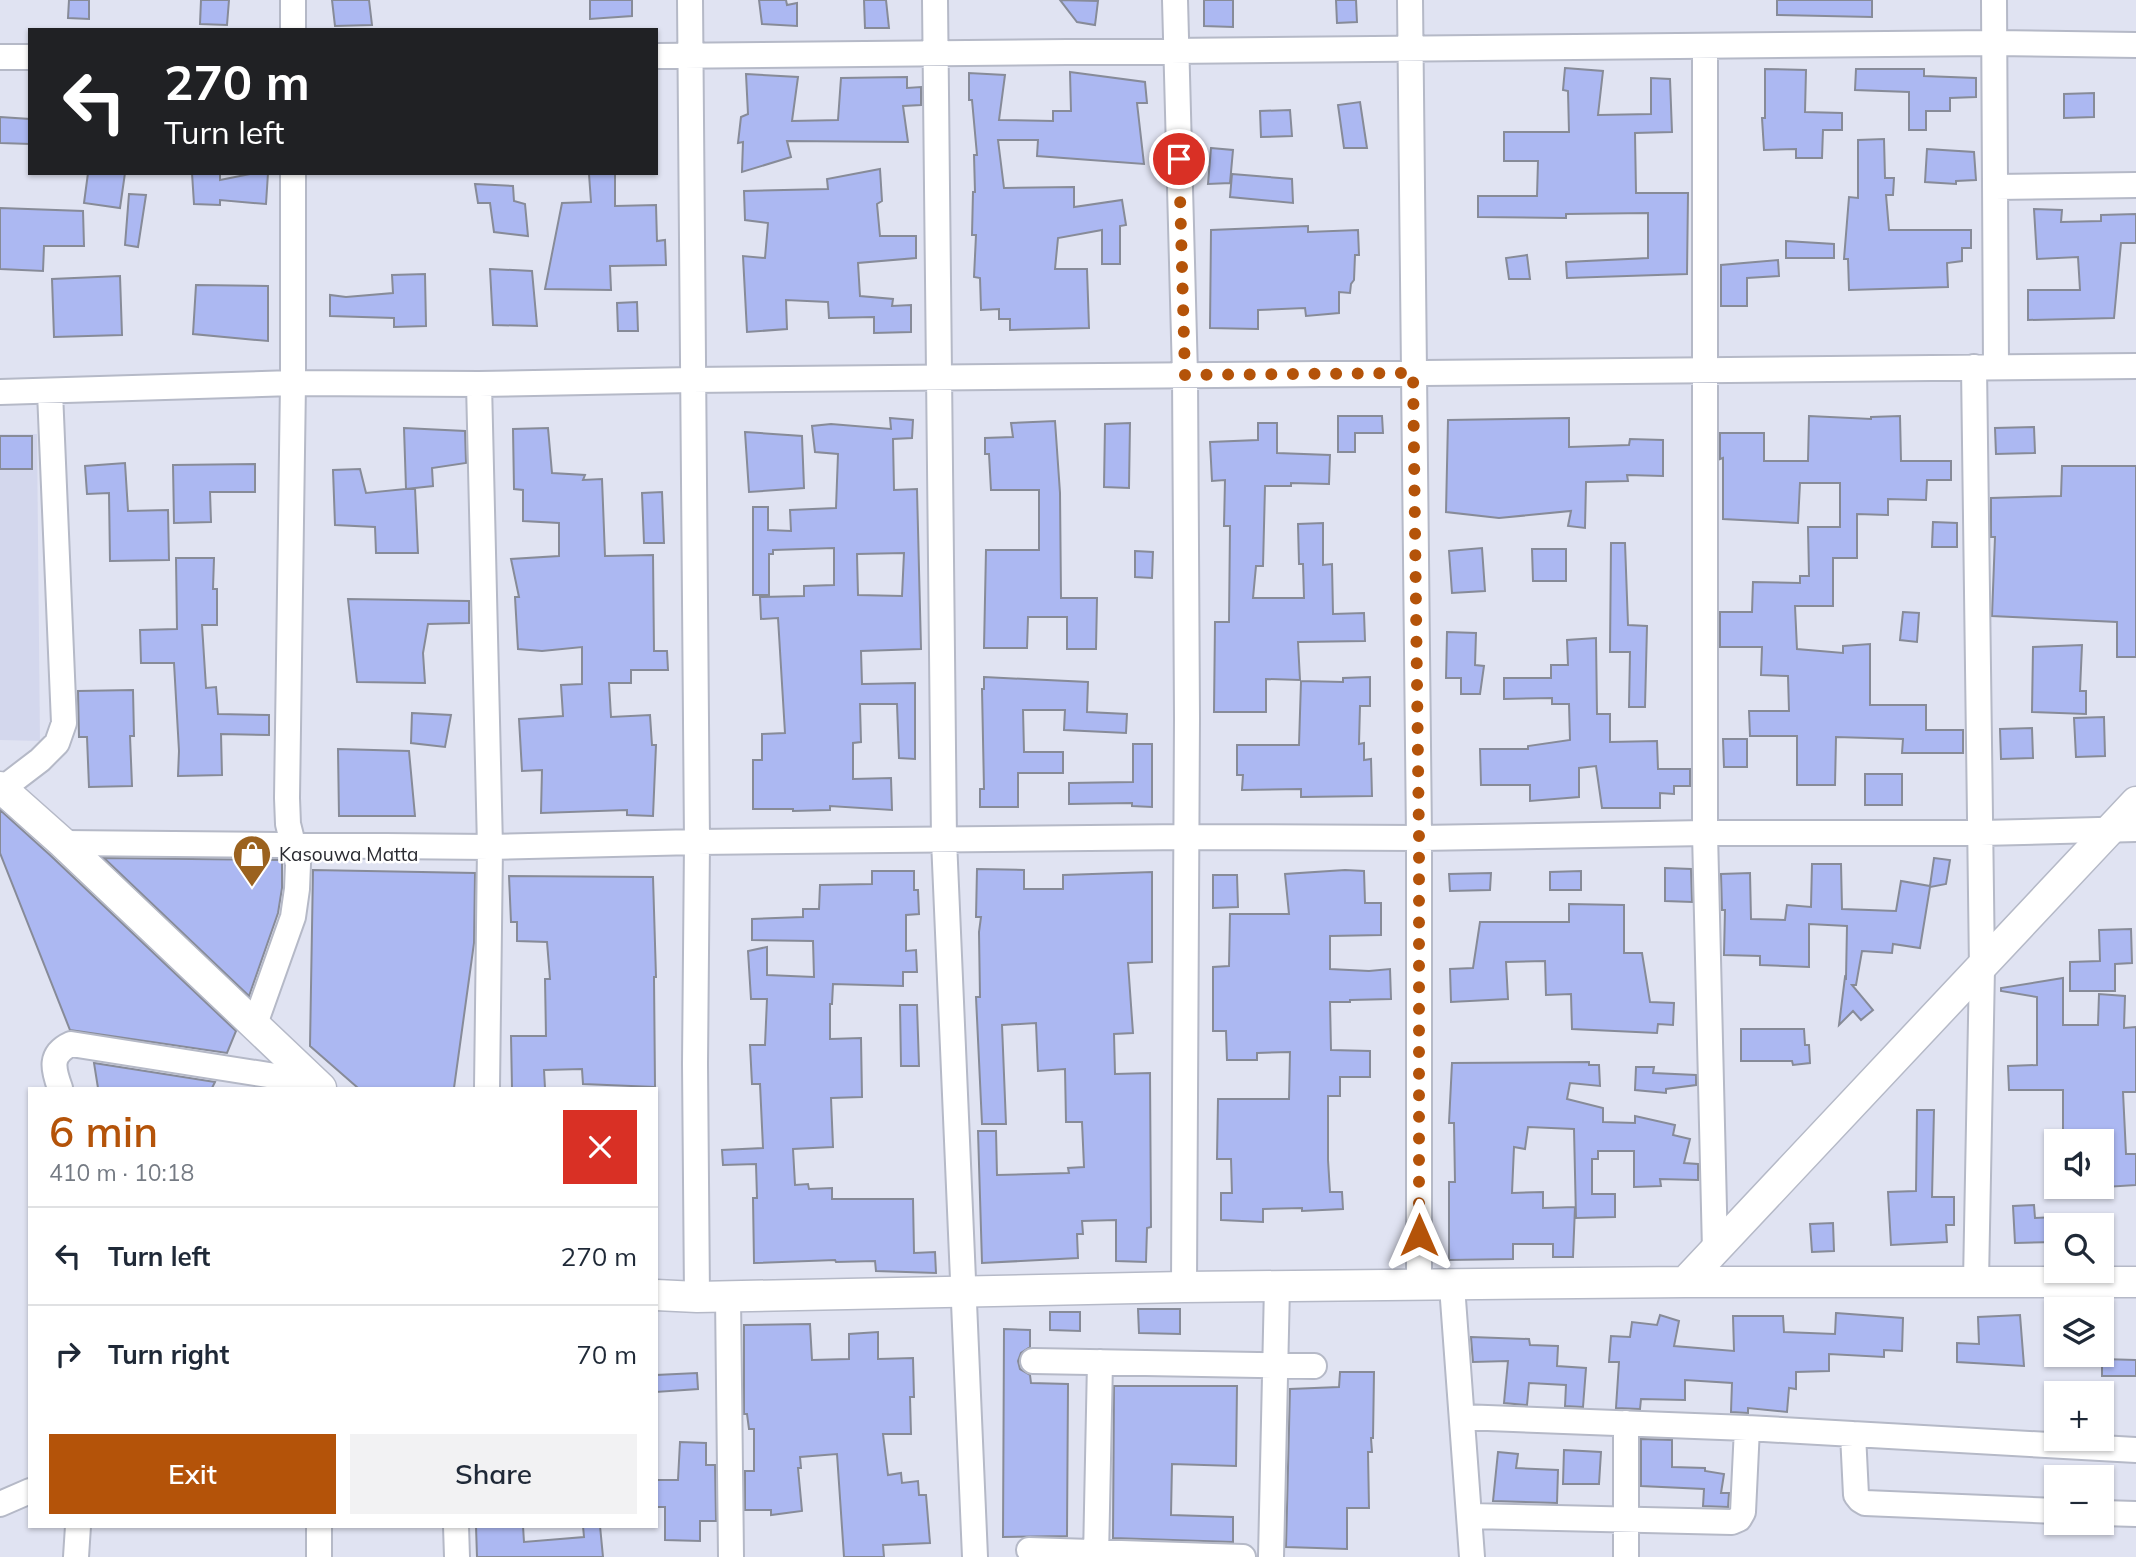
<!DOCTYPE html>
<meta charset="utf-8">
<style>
:root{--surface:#fff;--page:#f2f2f3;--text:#1f2937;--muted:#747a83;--line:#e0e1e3;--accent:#b45309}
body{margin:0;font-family:Mulish,sans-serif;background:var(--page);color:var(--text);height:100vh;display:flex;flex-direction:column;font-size:26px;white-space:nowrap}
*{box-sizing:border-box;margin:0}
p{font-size:23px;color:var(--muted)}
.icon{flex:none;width:38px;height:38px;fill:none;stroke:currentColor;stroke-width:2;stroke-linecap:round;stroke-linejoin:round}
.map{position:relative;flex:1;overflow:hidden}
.details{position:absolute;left:28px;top:1087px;width:630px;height:441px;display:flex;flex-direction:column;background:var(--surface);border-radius:0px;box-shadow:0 2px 5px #0004}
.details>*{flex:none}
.hud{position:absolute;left:28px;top:28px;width:630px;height:147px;border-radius:0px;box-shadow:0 2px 5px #0004;background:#202124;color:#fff;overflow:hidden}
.buttons{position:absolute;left:2044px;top:1129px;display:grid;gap:14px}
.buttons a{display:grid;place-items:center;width:70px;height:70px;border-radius:0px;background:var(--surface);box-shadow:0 2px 5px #0004;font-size:35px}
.pin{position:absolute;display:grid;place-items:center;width:60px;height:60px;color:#fff;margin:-30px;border:4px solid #fff;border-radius:50%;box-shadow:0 2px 7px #0007}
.me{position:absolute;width:77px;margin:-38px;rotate:0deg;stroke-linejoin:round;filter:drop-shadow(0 0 5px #0008)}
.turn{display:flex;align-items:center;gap:24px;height:147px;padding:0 21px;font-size:32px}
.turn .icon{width:91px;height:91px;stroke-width:2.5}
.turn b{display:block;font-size:49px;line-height:60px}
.round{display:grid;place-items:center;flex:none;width:74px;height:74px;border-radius:0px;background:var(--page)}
.head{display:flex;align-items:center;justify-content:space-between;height:119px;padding:0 21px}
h1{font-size:42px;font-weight:600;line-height:52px;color:var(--accent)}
.button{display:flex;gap:14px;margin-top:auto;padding:14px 21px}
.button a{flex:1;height:80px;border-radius:0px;background:var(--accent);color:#fff;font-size:28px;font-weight:600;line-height:80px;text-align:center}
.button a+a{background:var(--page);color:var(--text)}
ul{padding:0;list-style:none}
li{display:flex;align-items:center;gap:21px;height:98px;padding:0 21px;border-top:2px solid var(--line)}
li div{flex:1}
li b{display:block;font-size:26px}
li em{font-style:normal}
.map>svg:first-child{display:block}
.built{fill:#d3d7ed}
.building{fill:#acb8f2;stroke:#878b98;stroke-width:2;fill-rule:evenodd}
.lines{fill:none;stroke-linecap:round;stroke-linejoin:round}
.minor-casing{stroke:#b5b9c7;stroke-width:28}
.tertiary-casing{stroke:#b5b9c7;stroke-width:33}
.minor{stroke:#fff;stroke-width:24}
.tertiary{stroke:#fff;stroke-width:30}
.route{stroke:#b45309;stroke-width:12;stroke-dasharray:0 21.6}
.labels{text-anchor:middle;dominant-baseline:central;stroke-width:5;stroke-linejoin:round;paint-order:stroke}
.poi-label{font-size:19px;fill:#2a2b31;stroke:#fff;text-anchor:start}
</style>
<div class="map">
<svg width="2136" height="1557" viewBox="0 0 2136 1557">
<rect width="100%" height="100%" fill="#e0e3f2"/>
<!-- built -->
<path class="built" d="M0 434H37L40 741 0 740Z"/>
<!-- building -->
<path class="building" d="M69 0H89V19L68 18Z
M201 0H229L227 25 200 24Z
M332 0H369L372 25 335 26Z
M590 0H632V16L590 19Z
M759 0H786L787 5 797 3V26L762 24Z
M864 0H886L889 28H865Z
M1060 0 1098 1 1095 25 1077 22Z
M1204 0H1233V27L1204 26Z
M1336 0H1356L1357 22 1337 23Z
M1777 0H1872V17L1777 15Z
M1565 68 1603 71 1598 115 1651 114V78L1670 79 1672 132 1635 133 1636 193H1688L1687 274 1567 278 1566 262 1648 258V213L1566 214V218L1478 217V196H1537L1538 161H1504V132H1569L1568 91 1563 90Z
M1765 69 1806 70 1805 112 1842 113V130H1823L1822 158H1796V149L1764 150 1762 118H1765Z
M1856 69H1924V76L1976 78V97L1950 98V111H1926V130H1909V92L1855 90Z
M1070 72 1145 82 1147 103H1137L1144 164 1037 156 1038 140H998L1004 188 1074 187V207L1122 200 1126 225 1120 226V264H1102V230L1058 238 1055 269H1087L1089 328 1010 330V319H999V309L981 310 980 278 974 277 976 235H972L973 192H975L974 155H977L972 100H969V73L1005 75 999 120 1053 121V111H1071Z
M746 74 798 77 792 121 838 120 841 78 907 77V88L921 87V105L903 106 908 142 787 141 791 157 742 172 743 142 738 143 741 117 748 114Z
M2094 93V117L2064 118V94Z
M1360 102 1367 148H1344L1338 105Z
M1290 110 1292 136 1261 137 1260 111Z
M0 117 30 119V144L0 143Z
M1884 139 1885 178H1894L1893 195H1886L1889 230H1971V248H1962V261L1947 263 1948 287 1849 290 1848 259H1844L1849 197 1858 198V140Z
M1211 148 1233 150 1230 183 1208 184Z
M1927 149 1974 152 1976 180 1956 181V184L1925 182Z
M880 169 882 201 877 204 880 236H916V258L858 263 860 296 893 299 892 306 911 305V332L874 333V317L829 318 828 302 786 300 787 329 747 332 743 256 765 258 768 223 745 220 744 191 828 189 827 179Z
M88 173H125L120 208 84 203Z
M192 173H220V180L255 173H268L266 204 220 200V205L194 204Z
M601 173H615V206L656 205 657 241 665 240 666 265 610 266 611 290 545 289 562 203 591 202 589 174Z
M1232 174 1292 179 1293 203 1230 197Z
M475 184 513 186 514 201 525 204 528 236 494 232 490 203H478Z
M129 194 146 195 138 247 125 245Z
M0 208 83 211 84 246H44L43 271 0 269Z
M2034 209 2062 210 2061 222 2101 221V215L2136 214V243H2121L2114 318 2028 320V290H2080L2078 257 2037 259Z
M1308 226V232L1358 230 1359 255H1355L1354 280 1351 284 1350 293 1339 292V313L1306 316 1305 308 1258 310V329L1210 328 1211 230Z
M1786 241 1834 244V258H1786Z
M1527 255 1530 279H1509L1506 258Z
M1778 260 1779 276 1747 278V306H1721V265Z
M490 269 532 271 537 326 493 325Z
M425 274 426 326 394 327V318L330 316V295L346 297 393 293 392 275Z
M120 276 122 335 54 337 52 279Z
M196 285 268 286V341L193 334Z
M637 302 638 331H618L617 303Z
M1338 416H1382L1383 433H1355V452H1338Z
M1809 416 1871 419V417L1900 416 1901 461H1951V480H1927L1926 500 1888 499V515L1857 514V558H1833V606H1795L1797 649 1843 653V646L1870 644V705H1926V730H1963V753H1902L1903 739 1836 737 1835 785H1797V736H1750L1749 711H1789L1788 676 1761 675 1762 647H1720V612H1752L1753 582 1800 583V576H1809L1808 527H1840V483H1800L1798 523 1723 519V458L1720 459V433H1764V461H1808Z
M890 418 913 420 912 438 893 439 894 490 917 489 921 649 861 651 862 684 915 683V759L899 758 897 704H860L861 742 853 743V779L891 778 892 810 830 806V810L793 811V809H753V760H762V734L785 733 778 618 761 619 760 597 804 596V586L834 585V548L773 550V554H769V595H753V507H768V530L791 531 790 510 836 508 838 454 815 452 812 426 831 424 891 429ZM904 553 902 596 858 595 857 554Z
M1569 418V447L1629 445 1630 439 1663 440V476L1627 475 1628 481 1586 482 1585 528 1568 526 1571 511 1499 518 1446 512 1448 420Z
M1055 421 1060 493 1061 598H1097L1096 649H1067V617H1028L1027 648H984L986 550H1039V490H991L989 454H985V438L1013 437 1011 423Z
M1130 423 1129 488 1104 487 1105 424Z
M1258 423H1277V453L1330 455 1329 484 1291 483V486H1265L1263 566H1256L1253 598H1304L1303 564H1299L1298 524 1323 523V565L1332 564 1333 614 1364 613 1365 641 1298 642 1300 680 1266 679V712H1214L1215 622H1229L1230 526H1224L1225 480 1212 481 1210 442 1258 440Z
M2034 427 2035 453 1996 454 1995 428Z
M404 428 465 431 466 463 432 468 433 486 406 489Z
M548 428 552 473 585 475 583 480 602 479 605 556 653 555 654 651H667L668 670H631V683H609L611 717 650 715 652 745H656L653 816 627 815V810L541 813 542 770 522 771 519 719 563 716 561 685 582 684V647L542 651 518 649 515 597H519L511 559 559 556V523L523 521V490L514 489 513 429Z
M745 432 802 436 804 488 749 492Z
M0 436H32V469H0Z
M125 463 128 511 168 510 169 560 110 561 109 493 87 494 85 466Z
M255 464V492H210L211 522 174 523 173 465Z
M2062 466H2136V657H2117V622L1992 616 1995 537H1991V498L2061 496Z
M360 469 366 493 415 488 418 553H376L375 527 335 525 333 470Z
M662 492 664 543H644L642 493Z
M1933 522 1957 523V547H1932Z
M1611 543H1625L1628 625 1647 626 1645 707H1629L1630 652H1610Z
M1482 548 1485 591 1452 593 1449 551Z
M1532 549H1566V581H1533Z
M1135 551 1153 552 1152 578 1135 577Z
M176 558H214L213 589H217V625H202L206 688 216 687 218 714 269 715V735L221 734 222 775 178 776 179 751 174 663H141L140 630 177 629Z
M348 599 469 601V623L428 624 423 653 425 683 357 682Z
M1903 612 1919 613 1917 642 1900 640Z
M1447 632 1476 633 1475 665 1484 666 1480 694H1461V678H1446Z
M1596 638 1597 714H1610V742L1657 741 1658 769H1690V786H1674V794L1660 793V808H1602L1596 766 1579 768V797L1530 801V785H1481L1480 749H1528V746L1570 740 1569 704H1552V698L1504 699V678H1551V665H1568L1567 640Z
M2082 645 2080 691H2086V714L2032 712 2033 647Z
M984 677 1088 682 1087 712 1127 714 1126 733 1064 730 1065 710H1023L1024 752H1063V773H1018V807H980V789H984L982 689H984Z
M1370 677V706H1360L1359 744 1364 743V760L1371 759 1372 796 1301 797V789L1242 790 1243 775H1237V745H1299L1301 681 1343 682V678Z
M133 690 134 736H130L132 786 89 787 87 737H79L78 691Z
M412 713 451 715 445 747 411 743Z
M2104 717 2105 756 2076 757 2074 718Z
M2032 728 2033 758 2001 759 2000 729Z
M1723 739H1747V767H1724Z
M1133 744H1152V807L1132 806V803L1069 804V783L1133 782Z
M338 749 409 751 415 816H339Z
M1865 774H1902V805H1865Z
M0 810 51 856 236 1031 227 1053 70 1030 0 853Z
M104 858 282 860V888L278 913 249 996Z
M1934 858 1950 860 1946 884 1930 887 1920 948 1893 944 1892 953 1862 951 1856 985H1852L1873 1010 1861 1020 1853 1011 1839 1025 1845 977 1846 978 1847 926 1809 924V967L1760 965V956L1724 955 1725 910H1722L1721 874 1750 873 1751 919 1785 920 1787 905 1811 907 1812 864H1841L1842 909 1896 911 1901 881 1930 886Z
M1665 868 1691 869 1692 902 1665 901Z
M977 869 1024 870V889H1063V875L1152 872V962L1128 963 1133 1033 1114 1034 1115 1074 1150 1073 1151 1227 1147 1228 1146 1262 1116 1261V1220L1082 1221 1083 1234H1077L1078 1258 982 1263 978 1131H996L997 1175 1069 1173 1068 1168 1084 1167 1082 1122H1066L1065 1069 1038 1071 1036 1023 1002 1025 1006 1124H982L976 997H980L979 932 981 917H976Z
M313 870 475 873 474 943 454 1088H358L310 1046Z
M1345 870 1364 871 1365 903H1381V935L1330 936V969L1369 971 1390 969 1391 999 1350 1000V1002H1330L1331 1050 1370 1051V1077H1340V1096H1328V1160L1330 1192H1342L1343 1209 1302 1211V1208L1263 1209V1222L1221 1220V1193H1232L1231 1159H1217L1218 1099H1289L1290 1052 1257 1053V1060H1227L1226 1031H1213V967L1229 966 1230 914H1289L1285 874Z
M872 871H914V890H918L919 914 906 915V951L916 950 917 972H903V986L833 984 832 1004H830V1039L861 1038 862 1097 831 1098 833 1147 793 1149 795 1185 808 1184 809 1189 832 1188V1199H913L914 1253 935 1252 936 1273 876 1271 875 1261 836 1262 835 1260 754 1263 753 1198H757L756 1164 723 1165 722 1150 763 1148 760 1084H752L750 1045H765L767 999H751L748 951 767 947V975L814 977 813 941 752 940V919L803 917V909H819L820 885 872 884Z
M1581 871V890H1550V872Z
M1491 873 1490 890 1450 891 1449 874Z
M1213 875H1237L1238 907 1213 908Z
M509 876 653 877 656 977H654L655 1087 583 1084 582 1069 544 1070 545 1088H512L511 1036H546L545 979H550L547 942 517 941V922H511Z
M1569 904 1624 905V953H1642L1650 1002 1674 1003 1673 1025 1658 1024 1657 1033 1572 1029 1571 994 1546 995 1545 961 1506 962 1508 999 1451 1002 1450 969 1473 968 1480 922H1569Z
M2131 929 2132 963 2115 964V991H2070V962L2100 961 2099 930Z
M2063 978V1025H2098L2099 994 2125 996 2124 1028 2136 1027V1092H2123L2126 1154H2136V1185L2105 1187 2102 1141H2063V1090H2009L2008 1066 2037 1065V997L2001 991V988Z
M900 1005H917L919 1066H901Z
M1741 1029H1804L1805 1045H1809L1810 1063 1793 1065 1792 1061H1741Z
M1589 1062V1065H1599L1600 1086 1570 1083 1567 1099 1603 1108V1122L1635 1123V1116L1675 1125 1673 1135 1690 1139 1684 1163 1698 1164V1180L1660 1179 1661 1186 1634 1187V1151H1598V1159H1592V1194H1615V1217L1576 1218 1574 1129 1528 1127 1525 1149 1514 1147 1512 1193 1543 1192V1208L1575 1207 1573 1257H1553V1244H1513V1259L1449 1260V1182H1455L1454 1123H1449L1452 1063Z
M94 1063 215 1082 212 1088H98Z
M1636 1067H1654L1653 1073 1696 1075V1085L1666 1089V1093L1635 1090Z
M1917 1110H1934L1932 1197H1954V1225H1946L1947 1242 1891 1245 1888 1192 1916 1191Z
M2034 1205 2035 1218 2056 1217V1242L2015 1243 2013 1206Z
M1833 1223 1834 1251 1812 1252 1810 1224Z
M1138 1309H1180V1334L1139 1333Z
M1050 1312H1080V1331L1050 1330Z
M1836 1313 1903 1318 1902 1351 1884 1350V1357L1829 1354V1371L1796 1372V1389L1789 1388 1787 1412 1748 1408V1413L1731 1412 1732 1383 1685 1380V1400L1641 1399 1640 1409 1616 1408 1619 1362H1609L1611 1336 1630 1337 1632 1322 1657 1325 1660 1315 1679 1321 1674 1346 1734 1351 1733 1316H1783L1784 1332 1835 1334Z
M2020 1315 2024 1366 1957 1362V1343L1979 1344 1978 1317Z
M810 1324 812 1360 849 1359V1334L878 1332V1359L913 1358 914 1397H910L911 1434H883L888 1475 901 1473 902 1483 918 1481 919 1495H926L930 1543 883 1545 884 1557H844L837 1454 800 1457 801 1468H798L802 1511 771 1515V1510H745V1471H754V1429H749L747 1414H744V1325Z
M1004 1329 1030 1330V1347L1021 1353 1018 1361 1020 1369 1030 1375 1031 1383 1068 1384 1067 1536 1003 1537Z
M1471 1337 1529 1339 1530 1345 1558 1346 1557 1366 1586 1368 1583 1407 1565 1406 1566 1385 1529 1383 1527 1405 1504 1403 1508 1361 1473 1362Z
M2102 1359 2136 1360V1376H2102Z
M1340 1372H1374L1373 1438H1371L1372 1452H1368L1369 1508H1347V1549L1286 1547 1290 1389 1339 1387Z
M697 1373 698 1389 656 1392V1375Z
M1114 1386H1237L1236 1466 1172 1464 1171 1515 1233 1517V1542L1113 1538Z
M1641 1439 1672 1440V1467L1705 1468V1471L1724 1474 1721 1493H1729L1728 1507 1703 1506 1704 1489 1641 1486Z
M680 1442 706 1443V1465H715L716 1521H700V1541L665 1540V1507H656V1480H678Z
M1564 1450 1601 1452 1599 1484H1563Z
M1498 1452 1518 1454 1516 1468 1558 1470 1557 1503 1493 1501Z
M476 1526H523L524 1542 584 1537 583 1526H600L603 1557H477Z"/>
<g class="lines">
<!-- minor casing -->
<g class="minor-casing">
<path id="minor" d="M690 0 697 842 695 1064 697 1297
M935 0 944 840 975 1557
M1175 0 1185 375 1187 718 1184 1287
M1410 0 1419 838V1285
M1994 0 1996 367
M293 30V0
M1705 46V833L1715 1250
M656 56 1994 43 2136 45
M0 57H30
M1995 187 2136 185
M1974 367 1982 968 1976 1281
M479 384 490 847 487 1088
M0 392 293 383 479 384 692 380 2136 366
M2 789 40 760 57 743 64 723 50 392
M63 843 490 847 697 842 1187 837 1419 838 1705 833H1981L2136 829
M255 1024 293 917 297 889 298 864 288 824 287 798 293 383V173
M60 1088C53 1069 49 1054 71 1044L313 1082
M1452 1286 1472 1557
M728 1297 731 1557
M1033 1361 1314 1366
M1462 1417 1747 1428 2136 1450
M1626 1423V1557
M1853 1434 1856 1495 1860 1500 1865 1503 2056 1511
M0 1504 30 1491
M2102 1513 2136 1514
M1470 1516 1732 1522 1739 1519 1743 1512 1747 1428
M456 1526 457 1557
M1029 1550 1243 1557
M76 1557 78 1526
M319 1557V1526
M1096 1557 1100 1362
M1271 1557 1277 1286"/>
</g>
<!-- tertiary casing -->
<g class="tertiary-casing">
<path id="tertiary" d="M0 787 63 843 321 1088
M1685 1282 2136 802
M656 1295 697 1297 1184 1287 1685 1282H2136"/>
</g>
<!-- minor -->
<use href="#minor" class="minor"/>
<!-- tertiary -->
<use href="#tertiary" class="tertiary"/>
</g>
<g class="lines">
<!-- route -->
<path class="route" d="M1179 159 1185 375 1413 373 1419 838V1235"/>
</g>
<!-- icons -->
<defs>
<g id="shop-pin" transform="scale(2.0125)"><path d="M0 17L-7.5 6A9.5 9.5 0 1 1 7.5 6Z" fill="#9b621f" stroke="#fff"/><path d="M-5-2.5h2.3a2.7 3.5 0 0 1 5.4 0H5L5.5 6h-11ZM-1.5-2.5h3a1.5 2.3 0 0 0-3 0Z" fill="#fff"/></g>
</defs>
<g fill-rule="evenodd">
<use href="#shop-pin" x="252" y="854"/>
</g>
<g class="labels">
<!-- poi labels -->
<g class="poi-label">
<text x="279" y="854">Kasouwa Matta</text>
</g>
</g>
</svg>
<div class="buttons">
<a><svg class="icon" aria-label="sound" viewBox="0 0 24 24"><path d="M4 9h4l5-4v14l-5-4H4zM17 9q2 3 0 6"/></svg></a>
<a><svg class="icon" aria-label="search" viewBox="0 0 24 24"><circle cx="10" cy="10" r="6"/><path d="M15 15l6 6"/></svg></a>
<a><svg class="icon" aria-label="layers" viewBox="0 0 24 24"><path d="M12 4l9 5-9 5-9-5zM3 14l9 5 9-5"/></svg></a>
<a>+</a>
<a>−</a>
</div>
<div class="pin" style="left:1179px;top:159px;background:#d93025"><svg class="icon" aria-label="arrive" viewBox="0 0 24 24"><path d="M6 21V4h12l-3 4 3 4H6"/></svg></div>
<svg class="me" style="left:1419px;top:1235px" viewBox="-20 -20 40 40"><path d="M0-17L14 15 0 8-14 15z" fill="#b45309" stroke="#fff" stroke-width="4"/></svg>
<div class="hud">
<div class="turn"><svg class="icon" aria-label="left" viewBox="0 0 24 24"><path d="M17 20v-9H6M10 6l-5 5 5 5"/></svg><div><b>270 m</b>Turn left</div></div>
</div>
<section class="details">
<div class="head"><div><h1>6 min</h1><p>410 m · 10:18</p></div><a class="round" style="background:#d93025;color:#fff"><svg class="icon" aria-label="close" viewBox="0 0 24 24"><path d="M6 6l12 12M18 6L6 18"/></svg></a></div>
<ul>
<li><svg class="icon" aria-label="left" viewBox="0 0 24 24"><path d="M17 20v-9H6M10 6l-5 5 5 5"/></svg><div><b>Turn left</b></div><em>270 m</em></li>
<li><svg class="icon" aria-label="right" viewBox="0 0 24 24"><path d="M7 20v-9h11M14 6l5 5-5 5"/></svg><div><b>Turn right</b></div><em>70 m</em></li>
</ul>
<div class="button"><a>Exit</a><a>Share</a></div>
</section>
</div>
